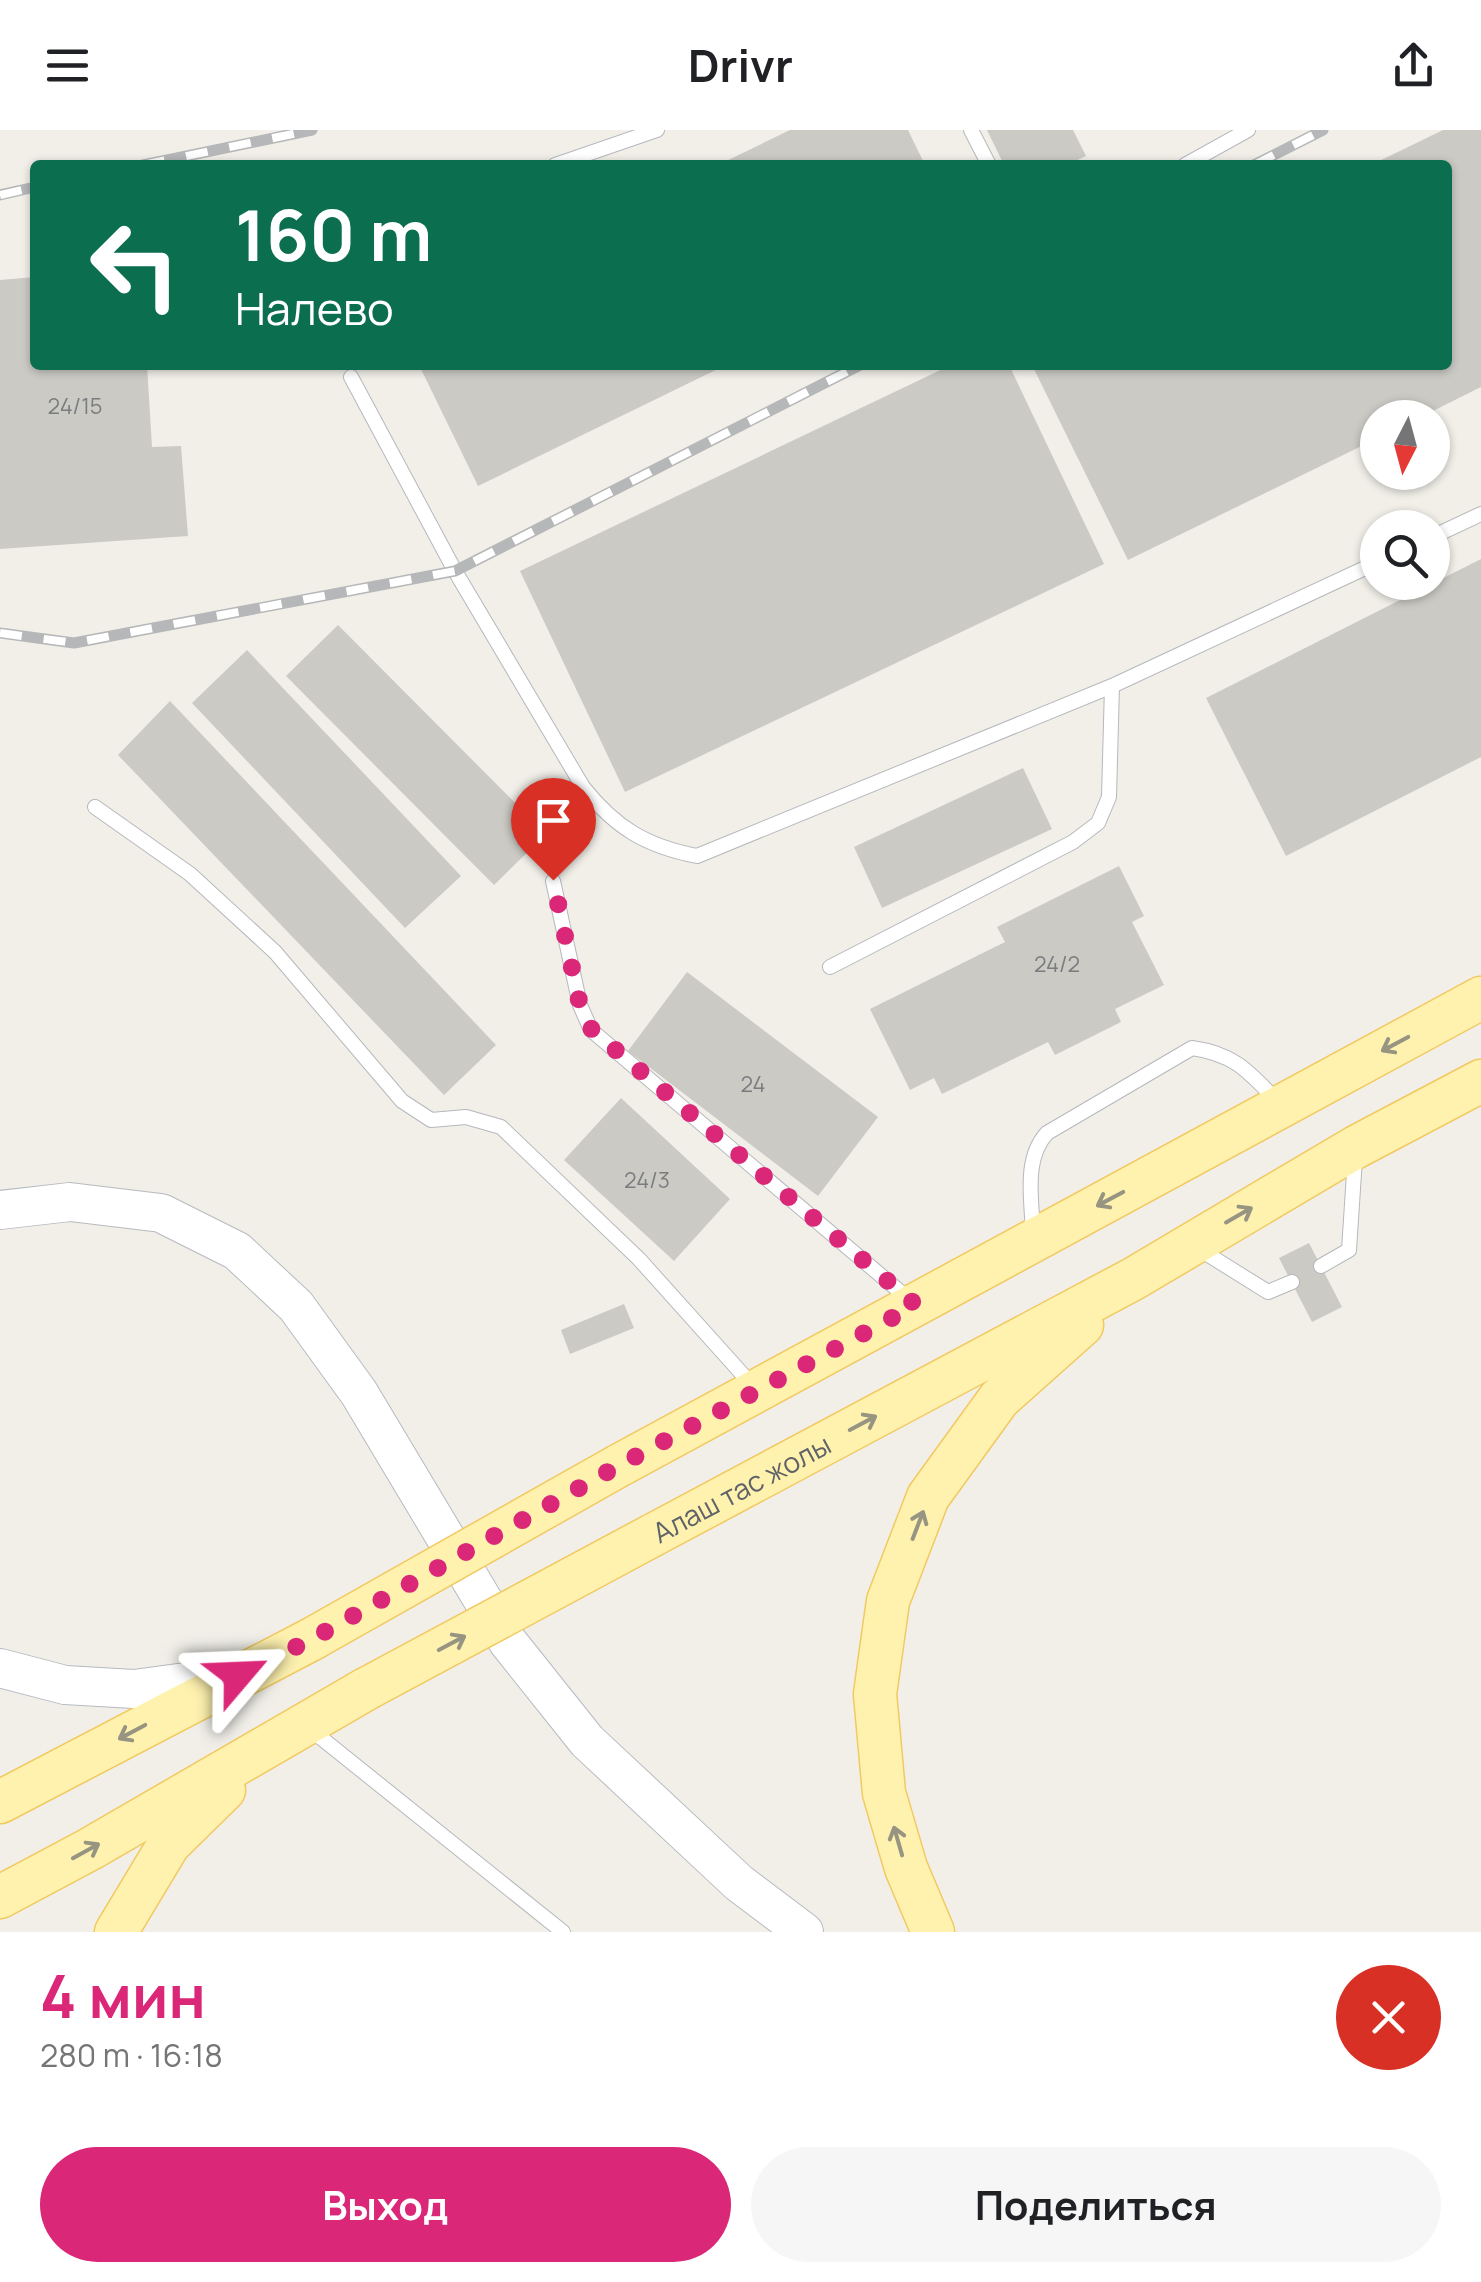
<!DOCTYPE html>
<html lang="ru">
<meta charset="utf-8">
<style>
:root{--surface:#fff;--page:#f6f6f6;--text:#202124;--muted:#757577;--accent:#db2777}
body{margin:0;font-family:Manrope,sans-serif;background:var(--page);color:var(--text);height:100vh;display:flex;flex-direction:column;font-size:38px;white-space:nowrap}
*{box-sizing:border-box;margin:0}
p{font-size:32px;color:var(--muted)}
.icon{flex:none;width:55px;height:55px;fill:none;stroke:currentColor;stroke-width:2;stroke-linecap:round;stroke-linejoin:round}
.map{position:relative;height:1802px;overflow:hidden}
.sheet{display:flex;flex-direction:column;background:var(--surface);flex:1}
.sheet>*{flex:none}
.top-card{position:absolute;left:30px;top:30px;width:1422px;height:210px;border-radius:10px;box-shadow:0 2px 8px #0004;background:#0b6e4f;color:#fff;overflow:hidden}
.needle{width:65px;rotate:186deg}
.fabs{position:absolute;left:1360px;top:270px;display:grid;gap:20px}
.fabs a{display:grid;place-items:center;width:90px;height:90px;border-radius:50%;background:var(--surface);box-shadow:0 2px 8px #0004;font-size:50px}
.pin{position:absolute;display:grid;place-items:center;width:85px;height:85px;color:#fff;margin:-102px -42px;border-radius:50% 50% 50% 0;rotate:-45deg;box-shadow:0 0 10px #0007}
.pin .icon{rotate:45deg}
.me{position:absolute;width:110px;margin:-55px;rotate:64deg;stroke-linejoin:round;filter:drop-shadow(0 0 8px #0008)}
.turn{display:flex;align-items:center;gap:35px;height:210px;padding:0 40px;font-size:45px}
.turn .icon{width:130px;height:130px;stroke-width:2.5}
.turn b{display:block;font-size:70px;line-height:85px}
.round{display:grid;place-items:center;flex:none;width:105px;height:105px;border-radius:52px;background:var(--page)}
.summary{display:flex;align-items:center;justify-content:space-between;height:170px;padding:0 40px}
h1{font-size:60px;font-weight:700;line-height:75px;color:var(--accent)}
.primary-button{display:flex;gap:20px;margin-top:auto;padding:20px 40px}
.primary-button a{flex:1;height:115px;border-radius:60px;background:var(--accent);color:#fff;font-size:40px;font-weight:700;line-height:115px;text-align:center}
.primary-button a+a{background:var(--page);color:var(--text)}
header{display:flex;justify-content:space-between;align-items:center;height:130px;padding:0 40px;background:var(--surface);font-size:45px;font-weight:700}
.map>svg:first-child{display:block}
.building{fill:#cccac5}
.lines{fill:none;stroke-linecap:round;stroke-linejoin:round}
.service-casing{stroke:#b5b8bc;stroke-width:16}
.secondary-casing{stroke:#b6babf;stroke-width:40}
.primary-casing{stroke:#f2c960;stroke-width:45}
.service{stroke:#fff;stroke-width:14}
.secondary{stroke:#fff;stroke-width:38}
.primary{stroke:#fff2af;stroke-width:42}
.rail-casing{stroke:#b6b7b8;stroke-width:11}
.rail{stroke:#fff;stroke-width:8;stroke-dasharray:22;stroke-linecap:butt}
.primary-bridge-casing{stroke:#f2c960;stroke-width:45;stroke-linecap:butt}
.primary-bridge{stroke:#fff2af;stroke-width:42}
.oneway{stroke:#979581}
.route{stroke:#db2777;stroke-width:18;stroke-dasharray:0 32.4}
.labels{text-anchor:middle;dominant-baseline:central;stroke-width:8;stroke-linejoin:round;paint-order:stroke}
.number-label{font-size:22px;fill:#7a7d7f}
.street-label{font-size:28px;fill:#5f6368;stroke:#fff}
</style>
<header><svg class="icon" aria-label="menu" viewBox="0 0 24 24"><path d="M4 6h16M4 12h16M4 18h16"/></svg>Drivr<svg class="icon" aria-label="share" viewBox="0 0 24 24"><path d="M12 15V3M7 8l5-5 5 5M5 13v7h14v-7"/></svg></header>
<div class="map">
<svg width="1481" height="1802" viewBox="0 0 1481 1802">
<rect width="100%" height="100%" fill="#f1efe8"/>
<!-- building -->
<path class="building" d="M790 0H908L925 35H718Z
M987 0H1073L1086 26 1067 35H1004Z
M1443 0H1481V257L1419 288H1378V308L1128 430 1032 235H1448V35H1371Z
M35 147V235H147L152 317 181 316 188 406 0 419V150Z
M419 235H726L478 356Z
M951 235H1009L1104 434 625 662 520 441Z
M1481 429V627L1286 726 1206 568Z
M338 495 546 704 494 755 286 546Z
M247 520 461 746 405 798 192 573Z
M170 571 496 915 444 965 118 625Z
M1023 638 1052 699 882 778 854 717Z
M1119 736 1144 786 1132 792 1164 855 1115 879 1121 892 1055 925 1048 912 942 964 934 948 910 960 870 879 1005 812 997 797Z
M687 842 878 987 818 1066 628 921Z
M621 968 730 1069 674 1131 564 1030Z
M1309 1113 1342 1177 1312 1192 1279 1128Z
M624 1174 634 1198 570 1224 561 1200Z"/>
<g class="lines">
<!-- service casing -->
<g class="service-casing">
<path id="service" d="M971 0 989 35
M555 35 657 0
M1185 35 1248 0
M351 247 455 441 583 657C615 697 645 716 697 726L1112 556 1378 432
M1432 407 1481 384
M95 677 190 744 275 822 402 971 431 990 466 987 501 997 639 1129 753 1256
M553 751 580 875 591 900 911 1171
M830 837 1073 712 1098 693 1109 667 1112 556
M1033 1104C1032 1070 1023 1029 1047 1003L1192 918C1235 924 1249 942 1278 972
M1199 1119 1268 1162 1292 1152
M1321 1136 1349 1120 1355 1028
M310 1599 563 1802"/>
</g>
<!-- secondary casing -->
<g class="secondary-casing">
<path id="secondary" d="M0 1080 70 1072 161 1083 237 1121 296 1176 359 1263 508 1512 587 1611 739 1753 804 1802
M0 1538 65 1555 134 1559 230 1546"/>
</g>
<!-- primary casing -->
<g class="primary-casing">
<g id="primary">
<path d="M618 1336 1481 868"/>
<path id="s1" d="M653 1405 1133 1149 1356 1017 1481 951"/>
<path d="M0 1672 312 1509"/>
<path d="M0 1767 90 1719 366 1559"/>
<path d="M116 1802 169 1714 224 1660"/>
<path d="M933 1802 906 1738 884 1663 875 1564 888 1471 928 1367 999 1269 1082 1195"/>
</g>
</g>
<!-- service -->
<use href="#service" class="service"/>
<!-- secondary -->
<use href="#secondary" class="secondary"/>
<!-- primary -->
<use href="#primary" class="primary"/>
<!-- rail casing -->
<g class="rail-casing">
<path id="rail" d="M143 35 312 0
M1254 35 1323 0
M0 65 35 57
M0 503 74 513 455 441 860 235"/>
</g>
<!-- rail -->
<use href="#rail" class="rail"/>
<!-- primary-bridge casing -->
<g class="primary-bridge-casing">
<path id="primary-bridge" d="M312 1509 618 1336
M366 1559 653 1405"/>
</g>
<!-- primary-bridge -->
<use href="#primary-bridge" class="primary-bridge"/>
</g>
<!-- one-way arrows -->
<defs><path id="oneway-shaft" d="M-6 0H5M1.5-3L5.5 0L1.5 3" fill="none" stroke-width="1.6" stroke-linecap="round" stroke-linejoin="round" transform="scale(2.5)"/></defs>
<g class="oneway">
<use href="#oneway-shaft" transform="translate(1395 914) rotate(152)"/>
<use href="#oneway-shaft" transform="translate(1110 1069) rotate(152)"/>
<use href="#oneway-shaft" transform="translate(1239 1085) rotate(-30)"/>
<use href="#oneway-shaft" transform="translate(863 1293) rotate(-28)"/>
<use href="#oneway-shaft" transform="translate(918 1395) rotate(-69)"/>
<use href="#oneway-shaft" transform="translate(452 1513) rotate(-28)"/>
<use href="#oneway-shaft" transform="translate(132 1602) rotate(152)"/>
<use href="#oneway-shaft" transform="translate(898 1711) rotate(-106)"/>
<use href="#oneway-shaft" transform="translate(86 1721) rotate(-29)"/>
</g>
<g class="lines">
<!-- route -->
<path class="route" d="M238 1545 312 1509 618 1336 916 1175 592 900 580 875 553 750"/>
</g>
<g class="labels">
<!-- number labels -->
<g class="number-label">
<text x="75" y="276">24/15</text>
<text x="1057" y="834">24/2</text>
<text x="753" y="954">24</text>
<text x="647" y="1050">24/3</text>
</g>
<!-- street labels -->
<g class="street-label">
<text stroke="none"><textPath href="#s1" startOffset="100">Алаш тас жолы</textPath></text>
</g>
</g>
</svg>
<div class="fabs">
<a><svg class="needle" viewBox="-14 -14 28 28"><path d="M0-13l5 13h-10z" fill="#e53935"/><path d="M0 13l5-13h-10z" fill="#757577"/></svg></a>
<a><svg class="icon" aria-label="search" viewBox="0 0 24 24"><circle cx="10" cy="10" r="6"/><path d="M15 15l6 6"/></svg></a>
</div>
<div class="pin" style="left:553px;top:750px;background:#d93025"><svg class="icon" aria-label="arrive" viewBox="0 0 24 24"><path d="M6 21V4h12l-3 4 3 4H6"/></svg></div>
<svg class="me" style="left:238px;top:1545px" viewBox="-20 -20 40 40"><path d="M0-17L14 15 0 8-14 15z" fill="#db2777" stroke="#fff" stroke-width="4"/></svg>
<div class="top-card">
<div class="turn"><svg class="icon" aria-label="left" viewBox="0 0 24 24"><path d="M17 20v-9H6M10 6l-5 5 5 5"/></svg><div><b>160 m</b>Налево</div></div>
</div>
</div>
<section class="sheet">
<div class="summary"><div><h1>4 мин</h1><p>280 m · 16:18</p></div><a class="round" style="background:#d93025;color:#fff"><svg class="icon" aria-label="close" viewBox="0 0 24 24"><path d="M6 6l12 12M18 6L6 18"/></svg></a></div>
<div class="primary-button"><a>Выход</a><a>Поделиться</a></div>
</section>
